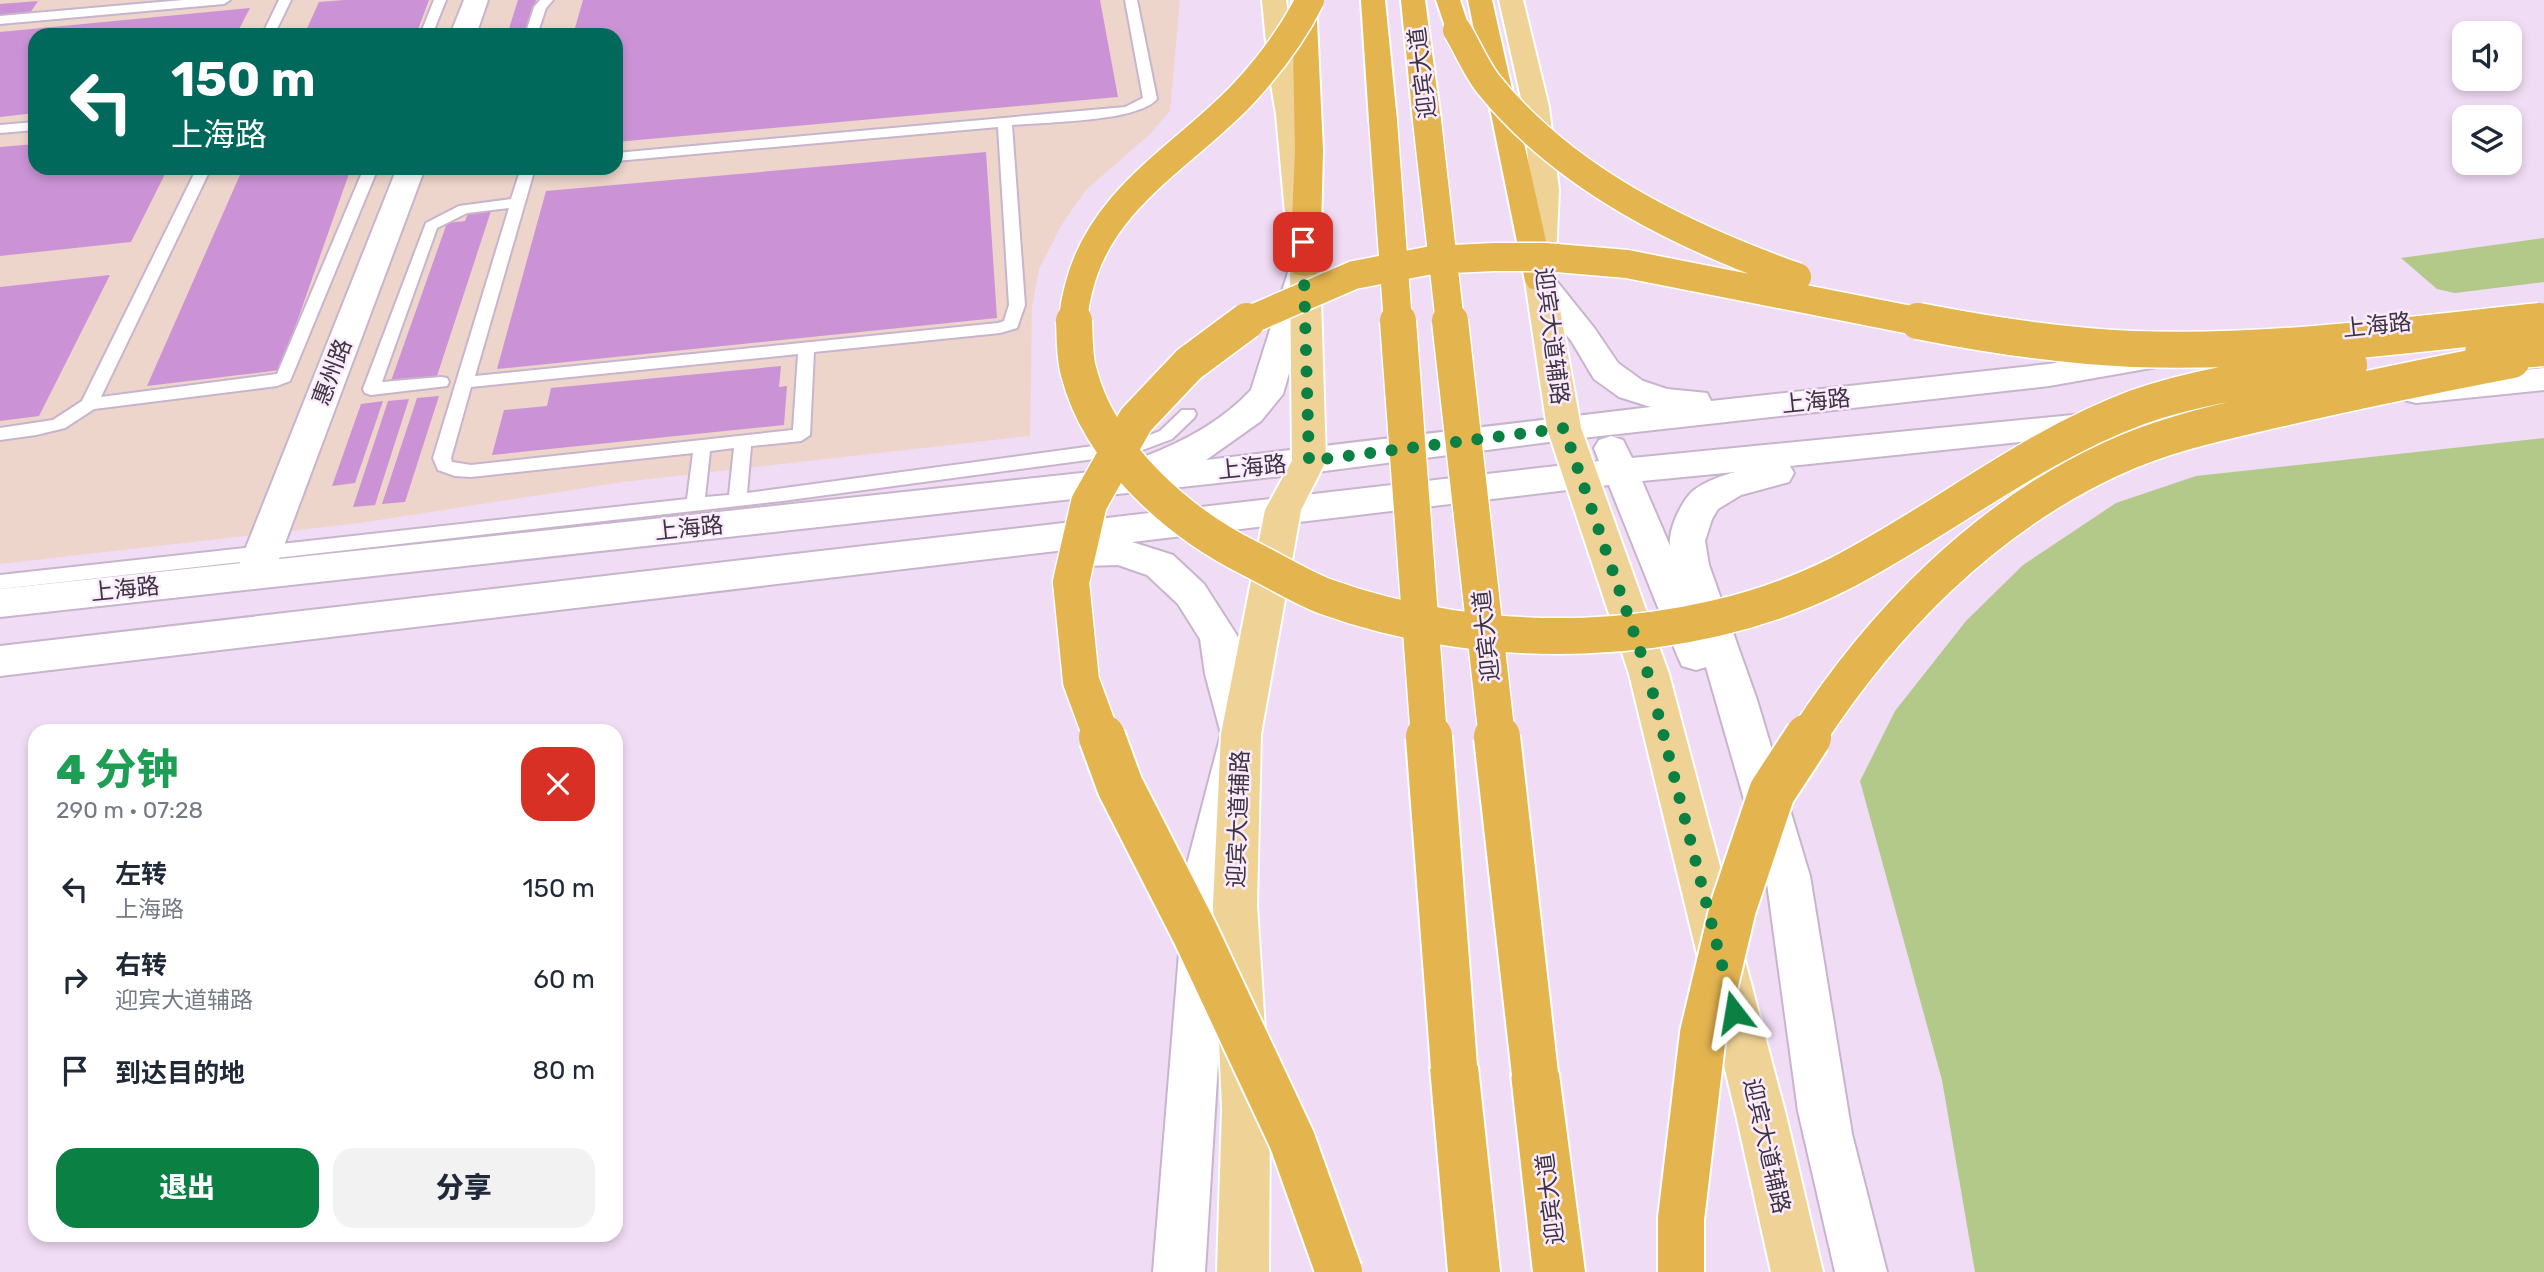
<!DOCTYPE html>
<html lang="zh">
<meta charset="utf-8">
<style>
:root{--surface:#fff;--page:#f2f2f3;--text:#1f2937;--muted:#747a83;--accent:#0b8043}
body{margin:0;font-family:Rubik,"Noto Sans SC",sans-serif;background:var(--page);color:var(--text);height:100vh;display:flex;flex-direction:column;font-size:26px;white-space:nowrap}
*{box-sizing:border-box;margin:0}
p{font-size:23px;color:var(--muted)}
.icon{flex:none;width:38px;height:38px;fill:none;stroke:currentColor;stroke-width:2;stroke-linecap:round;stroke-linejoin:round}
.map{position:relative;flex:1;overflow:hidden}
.panel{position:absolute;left:28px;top:724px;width:595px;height:518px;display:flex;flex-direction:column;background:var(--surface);border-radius:21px;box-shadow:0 4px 10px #0003}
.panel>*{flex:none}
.hud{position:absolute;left:28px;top:28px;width:595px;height:147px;border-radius:21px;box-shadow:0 4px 10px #0003;background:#00695c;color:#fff;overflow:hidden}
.tools{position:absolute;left:2452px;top:21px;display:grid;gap:14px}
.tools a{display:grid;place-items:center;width:70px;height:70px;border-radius:14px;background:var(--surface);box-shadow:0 4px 10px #0003;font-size:35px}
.pin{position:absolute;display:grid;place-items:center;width:60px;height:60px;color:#fff;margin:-30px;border-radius:14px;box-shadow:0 4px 10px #0006}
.me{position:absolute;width:77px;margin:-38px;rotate:346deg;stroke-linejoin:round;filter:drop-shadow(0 0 5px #0008)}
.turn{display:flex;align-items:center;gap:24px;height:147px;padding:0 28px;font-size:32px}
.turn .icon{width:91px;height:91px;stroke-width:2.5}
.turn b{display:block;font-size:49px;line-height:60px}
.round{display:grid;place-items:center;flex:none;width:74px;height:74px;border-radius:21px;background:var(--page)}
.overview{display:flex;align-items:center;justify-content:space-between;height:119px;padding:0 28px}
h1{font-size:42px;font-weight:800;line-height:52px;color:#1e9e55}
.button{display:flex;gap:14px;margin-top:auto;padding:14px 28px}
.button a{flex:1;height:80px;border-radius:21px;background:var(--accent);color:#fff;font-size:28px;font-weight:800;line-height:80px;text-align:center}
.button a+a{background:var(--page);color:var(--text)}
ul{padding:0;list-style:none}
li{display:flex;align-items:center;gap:21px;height:91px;padding:0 28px}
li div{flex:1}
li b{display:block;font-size:26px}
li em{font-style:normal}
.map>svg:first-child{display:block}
.industrial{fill:#edd5cb;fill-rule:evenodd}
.green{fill:#b2c989}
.building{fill:#cb93d6}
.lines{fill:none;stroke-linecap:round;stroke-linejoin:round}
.lane-casing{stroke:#c8b4cc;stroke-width:4}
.street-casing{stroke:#c8b4cc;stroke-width:4}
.secondary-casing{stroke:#c8b4cc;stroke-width:4}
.primary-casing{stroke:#fff;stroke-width:4}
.highway-casing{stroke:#fff;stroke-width:4}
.lane{fill:#fff;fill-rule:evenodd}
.street{fill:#fff;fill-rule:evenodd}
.secondary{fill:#fff;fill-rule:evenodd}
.primary{fill:#efd295;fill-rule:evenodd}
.highway{fill:#e4b44f;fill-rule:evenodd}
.highway-bridge-far2-casing{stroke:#fff;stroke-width:31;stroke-linecap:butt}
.highway-bridge-far1-casing{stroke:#fff;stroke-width:39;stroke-linecap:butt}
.highway-bridge-casing{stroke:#fff;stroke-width:50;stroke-linecap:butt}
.highway-bridge-far2{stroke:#e4b44f;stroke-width:28}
.highway-bridge-far1{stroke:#e4b44f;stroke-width:36}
.highway-bridge{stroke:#e4b44f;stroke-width:46}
.route{stroke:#0b8043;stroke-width:12;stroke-dasharray:0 21.6}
.labels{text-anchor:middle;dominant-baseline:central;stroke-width:5;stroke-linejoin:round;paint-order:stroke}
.street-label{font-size:23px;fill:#3c343e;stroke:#fcebff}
</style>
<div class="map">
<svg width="2544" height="1272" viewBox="0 0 2544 1272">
<rect width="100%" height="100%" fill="#f1dcf5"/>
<!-- industrial -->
<path class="industrial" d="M0 0H1180L1170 111 1150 134 1086 190 1062 224 1039 269 1032 307 1030 436 623 482 360 523 0 564ZM35 35H616V168H35Z"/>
<!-- green -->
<path class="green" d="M2544 238V282L2455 293 2437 289 2401 258Z
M2544 438V1272H1975L1942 1080 1860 781 1895 711 1966 621 2023 565 2116 503 2196 476Z"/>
<!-- building -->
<path class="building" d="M344 0H429L416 35H304L319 2Z
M518 0H536L525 35H507Z
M583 0H1100L1118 97 616 142V35H573Z
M38 1 30 13 0 16V4Z
M250 8 236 35H35V113L0 117V32Z
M35 144V168H168L131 242 0 256V147Z
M986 152 997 318 497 369 546 191Z
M243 168H351L280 370 147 386Z
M491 211 437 376 391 381 447 223 465 221 468 213Z
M110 275 39 416 0 421V287Z
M781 366 779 387 787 386 784 425 492 455 504 410 547 406 551 388Z
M439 396 405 502 382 504 417 398Z
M409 399 375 505 353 507 388 401Z
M383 401 355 483 332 486 361 404Z"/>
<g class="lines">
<!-- lane casing -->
<g class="lane-casing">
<path id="lane" d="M183 0H230L224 4 0 24V16Z
M279 0H291L274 35H262Z
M434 0H446L432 35H420Z
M540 0H553L546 8 537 35H525L534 7Z
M1125 0H1137L1157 99C1137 122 1045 122 1012 125L1025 305 1017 328 1000 333 814 352 810 435 801 441 751 446 747 493 1137 440 1160 431 1182 410H1194L1196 414 1194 418 1172 439 1140 451 1102 458 782 501 0 589V575L687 499 693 453 471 477 455 476 438 470 433 458 509 208 467 213 437 228 382 382 441 377 447 378 449 382 447 386 371 395 365 393 363 389 426 223 459 206 511 199 521 168H535L475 376 998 323 1004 321 1009 305 998 127 616 161V153L1125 107 1143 98ZM798 354 793 430 471 465 452 462 451 458 471 387ZM734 448 729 495 705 497 710 451Z
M35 122V130L0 133V125Z
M197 168H211L101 397 277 374 364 168H378L290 381 277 386 94 409 65 428 36 435 0 440V428L53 420 82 401Z"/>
</g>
<!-- street casing -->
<g class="street-casing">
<path id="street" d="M464 0H488L476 35H450Z
M397 168H425L273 575 267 585 254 589 241 585 235 575Z"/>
</g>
<!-- secondary casing -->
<g class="secondary-casing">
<path id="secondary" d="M1304 260 1315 262 1319 269 1283 394 1261 421 1206 460 1651 407 1619 397 1594 379 1572 342 1525 281 1529 274 1540 271 1551 274 1595 329 1618 363 1643 381 1667 389 1707 393 1711 401 2049 364 2157 345 2168 349 2173 356 2168 363 2157 367 2049 386 1564 440 1309 473 0 617V589L1138 467 1143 457C1183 442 1221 422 1251 390L1289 269 1293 262Z
M2544 368V390L2416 403 2404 400 2399 392 2404 384 2416 381Z
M2227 400 2239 403 2244 411 2239 419 1790 466 1794 473 1789 482 1741 495 1718 509 1712 519 1705 541 1709 565 1757 700 1810 876 1852 1134 1887 1272H1835L1798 1111 1766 876 1706 667 1696 670 1682 666 1677 655 1609 485 1132 542 1173 555 1204 584 1238 637 1245 674 1261 734 1230 868 1205 1272H1153L1186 868 1221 734 1205 674 1200 639 1178 604 1147 575 1118 565 1082 566 1069 562 1064 552 1065 550 0 676V646L1599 461 1594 448 1599 440 1611 436 1623 440 1632 458ZM1735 472C1721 476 1706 481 1694 490 1681 501 1668 530 1670 546L1642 481Z"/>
</g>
<!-- primary casing -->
<g class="primary-casing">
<path id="primary" d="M1262 0H1286L1295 73 1304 114 1320 267 1326 461 1301 510 1261 734 1257 905 1270 1108 1269 1272H1217L1222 1108 1213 905 1221 734 1265 510 1292 461 1290 267 1276 114 1269 73Z
M1499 0H1523L1549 107 1559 190 1555 281 1581 428 1669 674 1786 1115 1823 1272H1771L1736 1115 1629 674 1547 428 1525 281 1531 190 1523 107Z"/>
</g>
<!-- highway casing -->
<g class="highway-casing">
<path id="highway" d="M1292 0H1316L1323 150 1320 267 1316 274 1305 276 1294 274 1290 267 1295 150Z
M1361 0H1385L1397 121 1393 127 1383 129 1373 127 1369 121Z
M1401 0H1425L1441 121 1437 127 1427 129 1417 127 1413 121Z
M1436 0H1460L1470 30 1466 35 1457 38 1448 35Z
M1468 0H1492L1555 281 1551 288 1540 291 1529 288 1525 281Z
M1454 1044 1471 1051 1478 1067 1500 1272H1448L1430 1067 1437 1051Z
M1535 1051 1552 1057 1559 1074 1585 1272H1533L1511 1074 1518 1057Z"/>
</g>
<!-- lane -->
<use href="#lane" class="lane"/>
<!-- street -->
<use href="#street" class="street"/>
<!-- secondary -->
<use href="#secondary" class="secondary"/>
<!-- primary -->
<use href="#primary" class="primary"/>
<!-- highway -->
<use href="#highway" class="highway"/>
<!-- highway-bridge-far2 casing -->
<g class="highway-bridge-far2-casing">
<path id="highway-bridge-far2" d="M1457 30C1468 48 1476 69 1489 85 1566 180 1684 237 1797 277
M1383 121 1398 323
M1427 121 1450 323
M1074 323C1073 310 1076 299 1079 287 1101 198 1184 156 1242 95 1270 65 1292 36 1310 0
M1243 323 1354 275 1432 260 1494 257H1545L1627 264 1926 323
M2522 323 2544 321"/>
</g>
<!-- highway-bridge-far1 casing -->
<g class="highway-bridge-far1-casing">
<path id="highway-bridge-far1" d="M1074 321C1075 338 1074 357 1079 373 1100 454 1178 523 1251 559 1275 571 1299 586 1324 596 1483 654 1687 651 1839 574 1940 522 2030 447 2138 407 2206 383 2278 376 2349 365
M1398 321 1429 738
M1450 321 1497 738
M1918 321C1989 335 2060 346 2133 349 2269 354 2405 335 2540 321
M2483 353 2544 348
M1102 738 1081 681 1071 582 1089 503 1136 420 1189 364 1247 321
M1807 738C1882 622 1984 518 2111 459 2164 434 2222 422 2278 409 2356 391 2434 375 2512 360"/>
</g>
<!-- highway-bridge casing -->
<g class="highway-bridge-casing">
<path id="highway-bridge" d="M1102 737 1120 786 1195 933 1292 1140 1339 1272
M1429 737 1454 1067
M1497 737 1535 1074
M1681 1272V1219L1703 1034 1733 908 1772 792 1808 737"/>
</g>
<!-- highway-bridge-far2 -->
<use href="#highway-bridge-far2" class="highway-bridge-far2"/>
<!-- highway-bridge-far1 -->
<use href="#highway-bridge-far1" class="highway-bridge-far1"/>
<!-- highway-bridge -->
<use href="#highway-bridge" class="highway-bridge"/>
</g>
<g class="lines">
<!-- route -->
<path class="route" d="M1303 242 1309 461 1564 428 1648 674 1734 1012"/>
</g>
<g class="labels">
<!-- street labels -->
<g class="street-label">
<text transform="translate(1422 73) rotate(-97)">迎宾大道</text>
<text transform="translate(2377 325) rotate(-6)">上海路</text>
<text transform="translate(1552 336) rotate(83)">迎宾大道辅路</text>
<text transform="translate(332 372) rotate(-69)">惠州路</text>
<text transform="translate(1816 401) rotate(-6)">上海路</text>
<text transform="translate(1252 467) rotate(-6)">上海路</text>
<text transform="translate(689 528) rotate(-6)">上海路</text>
<text transform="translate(125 589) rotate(-6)">上海路</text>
<text transform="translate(1486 636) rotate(-96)">迎宾大道</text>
<text transform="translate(1238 819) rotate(-88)">迎宾大道辅路</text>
<text transform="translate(1767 1146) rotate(77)">迎宾大道辅路</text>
<text transform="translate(1550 1199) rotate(-97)">迎宾大道</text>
</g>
</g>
</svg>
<div class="tools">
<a><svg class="icon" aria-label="sound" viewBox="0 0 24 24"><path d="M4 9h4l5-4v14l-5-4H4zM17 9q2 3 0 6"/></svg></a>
<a><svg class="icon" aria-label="layers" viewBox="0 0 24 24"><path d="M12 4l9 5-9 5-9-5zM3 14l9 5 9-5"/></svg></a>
</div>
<div class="pin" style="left:1303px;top:242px;background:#d93025"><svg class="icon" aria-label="arrive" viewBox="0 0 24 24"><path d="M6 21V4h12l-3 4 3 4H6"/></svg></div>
<svg class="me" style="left:1734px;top:1012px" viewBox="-20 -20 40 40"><path d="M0-17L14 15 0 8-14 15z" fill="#0b8043" stroke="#fff" stroke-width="4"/></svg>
<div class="hud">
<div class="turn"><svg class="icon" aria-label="left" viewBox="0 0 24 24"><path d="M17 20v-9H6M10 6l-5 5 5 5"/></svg><div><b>150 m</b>上海路</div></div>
</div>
<section class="panel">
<div class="overview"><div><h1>4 分钟</h1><p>290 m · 07:28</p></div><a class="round" style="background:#d93025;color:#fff"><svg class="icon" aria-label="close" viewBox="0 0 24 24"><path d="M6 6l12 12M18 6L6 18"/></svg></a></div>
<ul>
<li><svg class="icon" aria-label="left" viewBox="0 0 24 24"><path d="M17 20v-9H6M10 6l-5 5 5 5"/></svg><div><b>左转</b><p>上海路</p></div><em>150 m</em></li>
<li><svg class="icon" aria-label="right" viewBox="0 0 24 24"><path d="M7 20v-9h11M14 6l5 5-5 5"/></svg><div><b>右转</b><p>迎宾大道辅路</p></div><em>60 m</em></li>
<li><svg class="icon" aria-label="arrive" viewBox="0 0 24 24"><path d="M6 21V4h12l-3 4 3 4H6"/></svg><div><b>到达目的地</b></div><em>80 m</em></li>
</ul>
<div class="button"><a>退出</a><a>分享</a></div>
</section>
</div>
